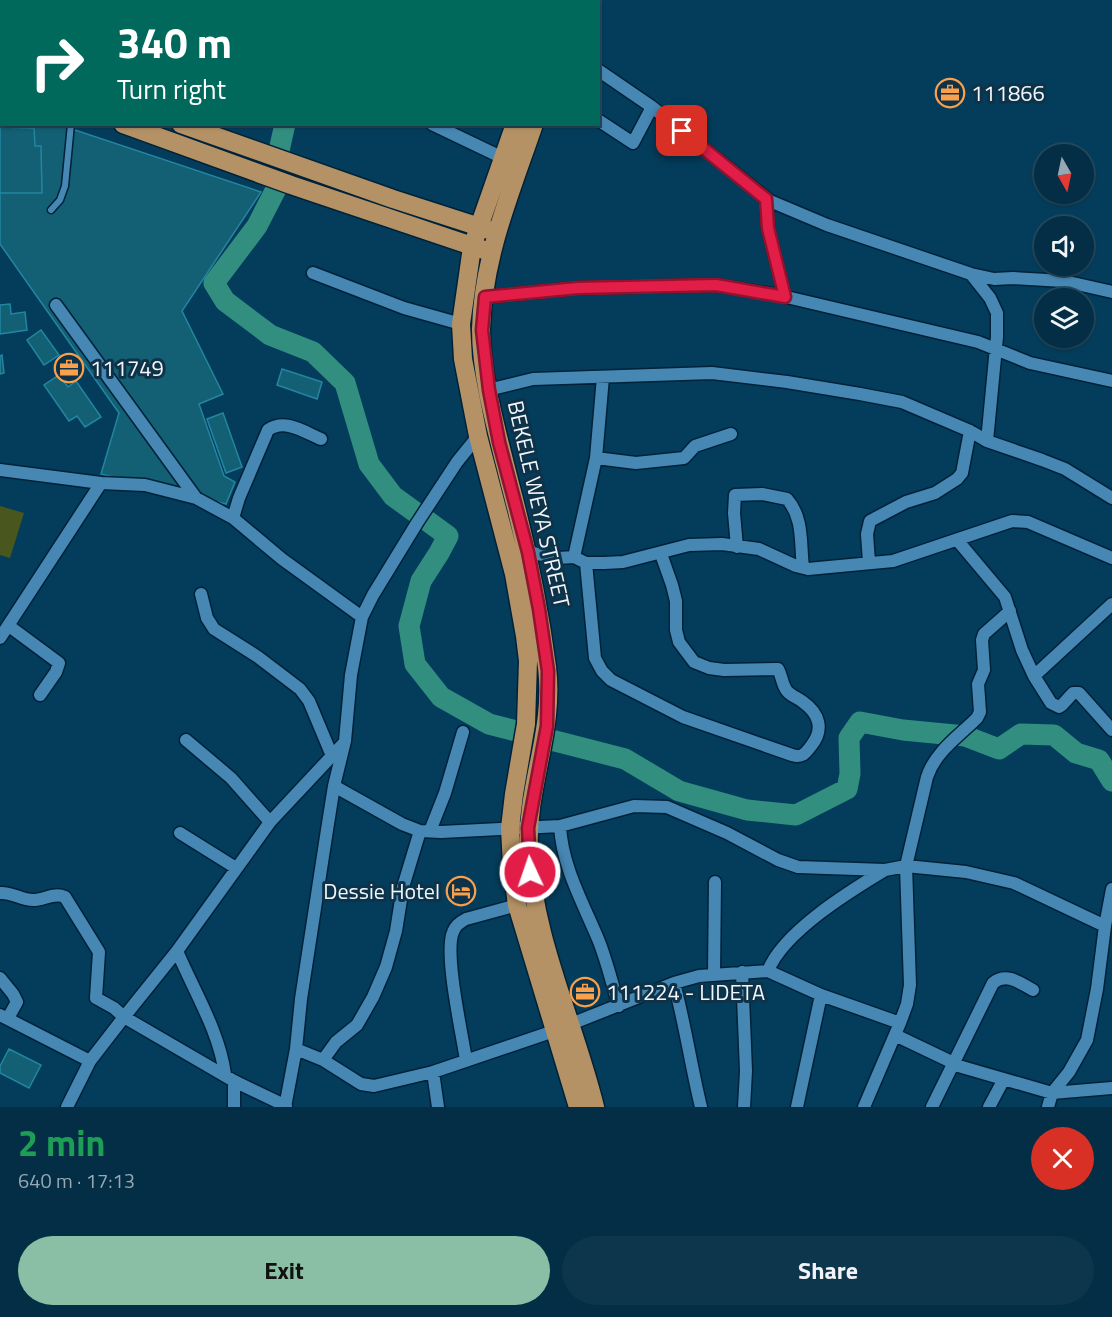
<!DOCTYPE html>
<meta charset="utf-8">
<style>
:root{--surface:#032e45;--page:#0d364c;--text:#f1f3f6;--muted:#97a8b3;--line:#244a5e;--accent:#8abfa5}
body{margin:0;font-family:"Titillium Web",sans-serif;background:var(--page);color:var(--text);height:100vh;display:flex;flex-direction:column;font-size:22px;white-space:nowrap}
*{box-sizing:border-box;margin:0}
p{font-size:20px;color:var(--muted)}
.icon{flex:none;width:33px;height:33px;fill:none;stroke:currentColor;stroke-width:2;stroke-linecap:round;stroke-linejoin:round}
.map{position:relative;height:1107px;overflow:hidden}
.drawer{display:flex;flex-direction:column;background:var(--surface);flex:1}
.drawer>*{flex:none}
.hud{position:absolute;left:0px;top:0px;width:600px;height:126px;box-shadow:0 2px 4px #0004,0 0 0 2px var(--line);background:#00695c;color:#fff;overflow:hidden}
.needle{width:39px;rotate:171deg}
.buttons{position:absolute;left:1034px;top:144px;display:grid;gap:12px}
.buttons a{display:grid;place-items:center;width:60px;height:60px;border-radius:50%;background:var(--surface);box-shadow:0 2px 4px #0004,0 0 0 2px var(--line);font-size:30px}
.pin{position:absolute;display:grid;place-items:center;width:51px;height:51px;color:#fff;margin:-26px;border-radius:12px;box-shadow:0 3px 9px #0006}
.me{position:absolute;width:66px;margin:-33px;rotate:357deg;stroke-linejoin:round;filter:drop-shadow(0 0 4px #0008)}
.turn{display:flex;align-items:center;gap:21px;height:126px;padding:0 18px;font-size:27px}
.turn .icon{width:78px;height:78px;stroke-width:2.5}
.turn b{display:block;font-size:42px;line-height:51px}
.round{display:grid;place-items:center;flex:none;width:63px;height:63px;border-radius:32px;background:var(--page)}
.overview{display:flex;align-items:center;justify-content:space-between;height:102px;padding:0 18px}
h1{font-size:36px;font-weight:700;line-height:45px;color:#1e9e55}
.action{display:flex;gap:12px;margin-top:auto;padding:12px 18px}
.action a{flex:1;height:69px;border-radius:36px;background:var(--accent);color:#111;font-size:24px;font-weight:700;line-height:69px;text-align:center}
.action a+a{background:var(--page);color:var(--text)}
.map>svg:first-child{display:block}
.green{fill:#49561d}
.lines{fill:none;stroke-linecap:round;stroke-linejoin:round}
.river{stroke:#328f80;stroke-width:21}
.building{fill:#135f74;stroke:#2386a1;stroke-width:1.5}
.lane-casing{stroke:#002238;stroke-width:9}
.street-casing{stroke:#002238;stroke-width:15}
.primary-casing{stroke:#002238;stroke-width:21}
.lane{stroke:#4687b4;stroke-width:6}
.street{stroke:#4687b4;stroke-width:12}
.primary{stroke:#b49265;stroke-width:18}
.route-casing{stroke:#92132f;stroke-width:15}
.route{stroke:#e11d48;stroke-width:10}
.labels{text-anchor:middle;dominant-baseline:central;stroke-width:6;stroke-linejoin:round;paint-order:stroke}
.poi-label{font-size:22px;fill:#f0f6fb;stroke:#0e3248;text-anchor:start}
.street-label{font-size:22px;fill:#f0f6fb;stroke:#0e3248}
</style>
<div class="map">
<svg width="1112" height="1107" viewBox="0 0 1112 1107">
<rect width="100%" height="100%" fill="#043d5c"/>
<!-- green -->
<path class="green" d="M0 506 24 513 10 558 0 555Z"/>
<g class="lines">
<!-- river -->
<path class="river" d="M149 0 151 2
M285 124 278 155 276 189 257 226 214 283 225 301 270 335 313 352 345 383 369 464 393 496 448 536 439 553 421 581 409 626 415 664 441 697 489 724 625 759 679 791 747 810 796 815 847 789 850 774 849 738 860 722 903 730 965 736 999 749 1021 734 1054 735 1076 753 1099 760 1112 781"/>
</g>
<!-- building -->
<path class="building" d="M0 0H118L2 2V23Z
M393 0H419L392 2Z
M441 0H468L440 2Z
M0 99 2 124H57L261 192 182 311 223 394 199 404 224 476 235 482 226 504 101 474 119 413 0 244Z
M0 127 34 128 35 146H41L42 193H0Z
M10 304 11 314 25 312 27 330 0 334V305Z
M41 330 59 355 44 365 27 340Z
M2 355 4 373 0 374V356Z
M282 369 322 382 317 399 277 385Z
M59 375 68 387 76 381 101 417 85 427 77 416 69 421 44 385Z
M223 413 242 467 226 473 207 419Z
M9 1049 41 1065 29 1088 0 1073V1066Z"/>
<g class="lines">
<!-- lane casing -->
<g class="lane-casing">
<path id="lane" d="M51 210 60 200 65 186 71 124"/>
</g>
<!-- street casing -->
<g class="street-casing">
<path id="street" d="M327 0V2
M532 0 534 2
M598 70 652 107 770 201 827 225 971 274 994 279 1013 278 1064 281 1112 292
M598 120 633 143 652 107
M432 124 503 158
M766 199 768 228 785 297
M313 273 404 308 461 324
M971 274 990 298 997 313V337L987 441
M485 297 578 288 716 285 778 295 978 342 1030 363 1112 381
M56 305 196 498
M488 390 533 379 712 373 787 382 860 394 902 402 970 431 987 441 1042 460 1065 469 1112 498
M596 458 603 377
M0 470 101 483
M233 518 239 498 268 430C285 418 304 432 321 439
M958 541 1005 597 1022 650 1034 676 1112 604
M737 547 734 513 735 495 762 494 787 499C804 518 800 544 803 567
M528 552 558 558 574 557 586 563H604L623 562 689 545 722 544 759 549 796 566 808 569 893 561 1012 521 1028 522 1112 558
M574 557 596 458 636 463 684 458 695 446 731 434
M869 562 867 534 870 521 906 502 935 493 957 479 962 473 970 431
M586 563 595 658 602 671 611 680 683 717 792 755C802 758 805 754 811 746 824 730 820 714 803 702 798 698 791 696 787 691 782 685 782 676 778 669L724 670 709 668 694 662 679 642 676 630V601L672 585 661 554
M201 594 207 618 214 629 258 657 300 689 309 701 332 756
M9 626 59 663 56 672 40 695
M0 638 101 483 145 485 196 498 233 518 282 559 362 617
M1034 676 1051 703 1059 707 1062 705 1073 693H1079L1112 730
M186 740 231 778 270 822
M334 786 402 824 420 831 441 832 560 826 634 806 667 807 727 833 778 860 798 867 885 870 906 866 966 872 1014 883 1105 926
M560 826C562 866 583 903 598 939 607 961 612 984 619 1006
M430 831 445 793 463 732
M180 833 236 868
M0 893C12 892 21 900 33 900 44 900 54 892 65 897L99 952 96 998 114 1008 124 1017 177 951 270 822 343 744
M177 951C194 991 219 1031 225 1074
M768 971C783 932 850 891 885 870
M742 972 746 1071 744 1107
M714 974 715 882
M0 978 13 994 17 1002 8 1018
M674 983C685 1024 691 1066 701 1107
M0 1015 90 1061 124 1017 234 1081 286 1106
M571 1024 674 983 699 976 768 971 821 995 900 1023
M895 1035 962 1067 1052 1093 1112 1088
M296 1049 323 1060 361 1084 374 1086 433 1072 554 1031
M323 1060 336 1042 357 1025 373 997 386 967 396 931 403 887 420 831
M466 1060C462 1034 444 953 453 932 455 926 460 922 466 919L517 905
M433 1072 438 1107
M234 1081V1107
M67 1107 90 1061
M285 1107 296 1049 301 999 327 830 334 786 345 741 351 675 362 617 373 595 417 523 457 462 478 436
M797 1107 821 995
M864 1107 900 1023 907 1004 910 985 906 866 927 777C935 752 959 736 977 718L980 712 978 684 984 670 982 640 984 634 1010 611
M932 1107 993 983C1007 972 1020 983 1033 990
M989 1107 1004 1079
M1048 1107 1052 1093 1069 1072 1087 1040 1097 989 1105 926 1112 889"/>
</g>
<!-- primary casing -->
<g class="primary-casing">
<path id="primary" d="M558 2 559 0
M578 2 579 0
M0 53H2
M0 74H2
M123 124 291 185 484 250
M181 124 393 199 489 230
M515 124 472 247 461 324 463 359 478 436 514 574 525 636 528 661 526 724 514 794 510 828 512 866 517 905 578 1107
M534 124C511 192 483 256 481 329 481 379 498 435 510 484 526 544 539 605 547 667 555 731 526 786 529 848 532 937 574 1021 595 1107"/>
</g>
<!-- lane -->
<use href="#lane" class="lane"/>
<!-- street -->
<use href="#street" class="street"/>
<!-- primary -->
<use href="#primary" class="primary"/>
</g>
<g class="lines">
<!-- route casing -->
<g class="route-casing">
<path id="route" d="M530 872 528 828 547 726 548 671 539 609 528 552 499 442 489 390 482 330 485 297 578 288 716 285 785 297 768 228 766 199 682 131"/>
</g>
<!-- route -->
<use href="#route" class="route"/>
</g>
<!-- icons -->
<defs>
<g id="office-ring" transform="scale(1.5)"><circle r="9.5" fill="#0e3248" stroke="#f9a04d" stroke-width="1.5"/><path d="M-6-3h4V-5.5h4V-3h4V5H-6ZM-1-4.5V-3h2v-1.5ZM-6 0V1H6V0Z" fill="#f9a04d"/></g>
<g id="hotel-ring" transform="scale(1.5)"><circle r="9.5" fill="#0e3248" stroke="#f9a04d" stroke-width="1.5"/><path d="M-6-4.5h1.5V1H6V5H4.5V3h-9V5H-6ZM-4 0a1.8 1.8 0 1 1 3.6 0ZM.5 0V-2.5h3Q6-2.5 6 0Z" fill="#f9a04d"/></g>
</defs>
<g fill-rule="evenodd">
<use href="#office-ring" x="950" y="93"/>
<use href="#office-ring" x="69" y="368"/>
<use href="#hotel-ring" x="461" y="891"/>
<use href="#office-ring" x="585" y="992"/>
</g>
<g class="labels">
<!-- poi labels -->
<g class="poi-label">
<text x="971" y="93">111866</text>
<text x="90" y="368">111749</text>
<text x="440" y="891" text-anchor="end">Dessie Hotel</text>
<text x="606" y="992">111224 - LIDETA</text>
</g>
<!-- street labels -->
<g class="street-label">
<text transform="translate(539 504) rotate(77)">BEKELE WEYA STREET</text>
</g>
</g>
</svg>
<div class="buttons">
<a><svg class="needle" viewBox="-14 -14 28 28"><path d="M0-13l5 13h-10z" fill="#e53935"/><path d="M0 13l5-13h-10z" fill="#97a8b3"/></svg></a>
<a><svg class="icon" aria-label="sound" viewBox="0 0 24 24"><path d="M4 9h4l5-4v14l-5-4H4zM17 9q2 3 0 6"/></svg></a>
<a><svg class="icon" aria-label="layers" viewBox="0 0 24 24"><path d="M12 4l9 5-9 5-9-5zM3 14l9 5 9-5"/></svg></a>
</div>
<div class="pin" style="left:682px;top:131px;background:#d93025"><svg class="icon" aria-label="arrive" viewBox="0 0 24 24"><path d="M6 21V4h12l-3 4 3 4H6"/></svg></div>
<svg class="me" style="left:530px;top:872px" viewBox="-20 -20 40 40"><circle r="17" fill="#e11d48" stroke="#fff" stroke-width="3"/><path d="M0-11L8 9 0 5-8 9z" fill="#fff"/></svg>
<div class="hud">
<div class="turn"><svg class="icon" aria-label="right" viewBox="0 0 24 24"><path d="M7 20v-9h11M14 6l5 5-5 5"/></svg><div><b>340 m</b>Turn right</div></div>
</div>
</div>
<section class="drawer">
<div class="overview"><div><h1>2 min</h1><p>640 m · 17:13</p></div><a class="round" style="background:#d93025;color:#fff"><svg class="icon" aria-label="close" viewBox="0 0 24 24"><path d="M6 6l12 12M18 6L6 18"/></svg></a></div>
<div class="action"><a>Exit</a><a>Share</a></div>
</section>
